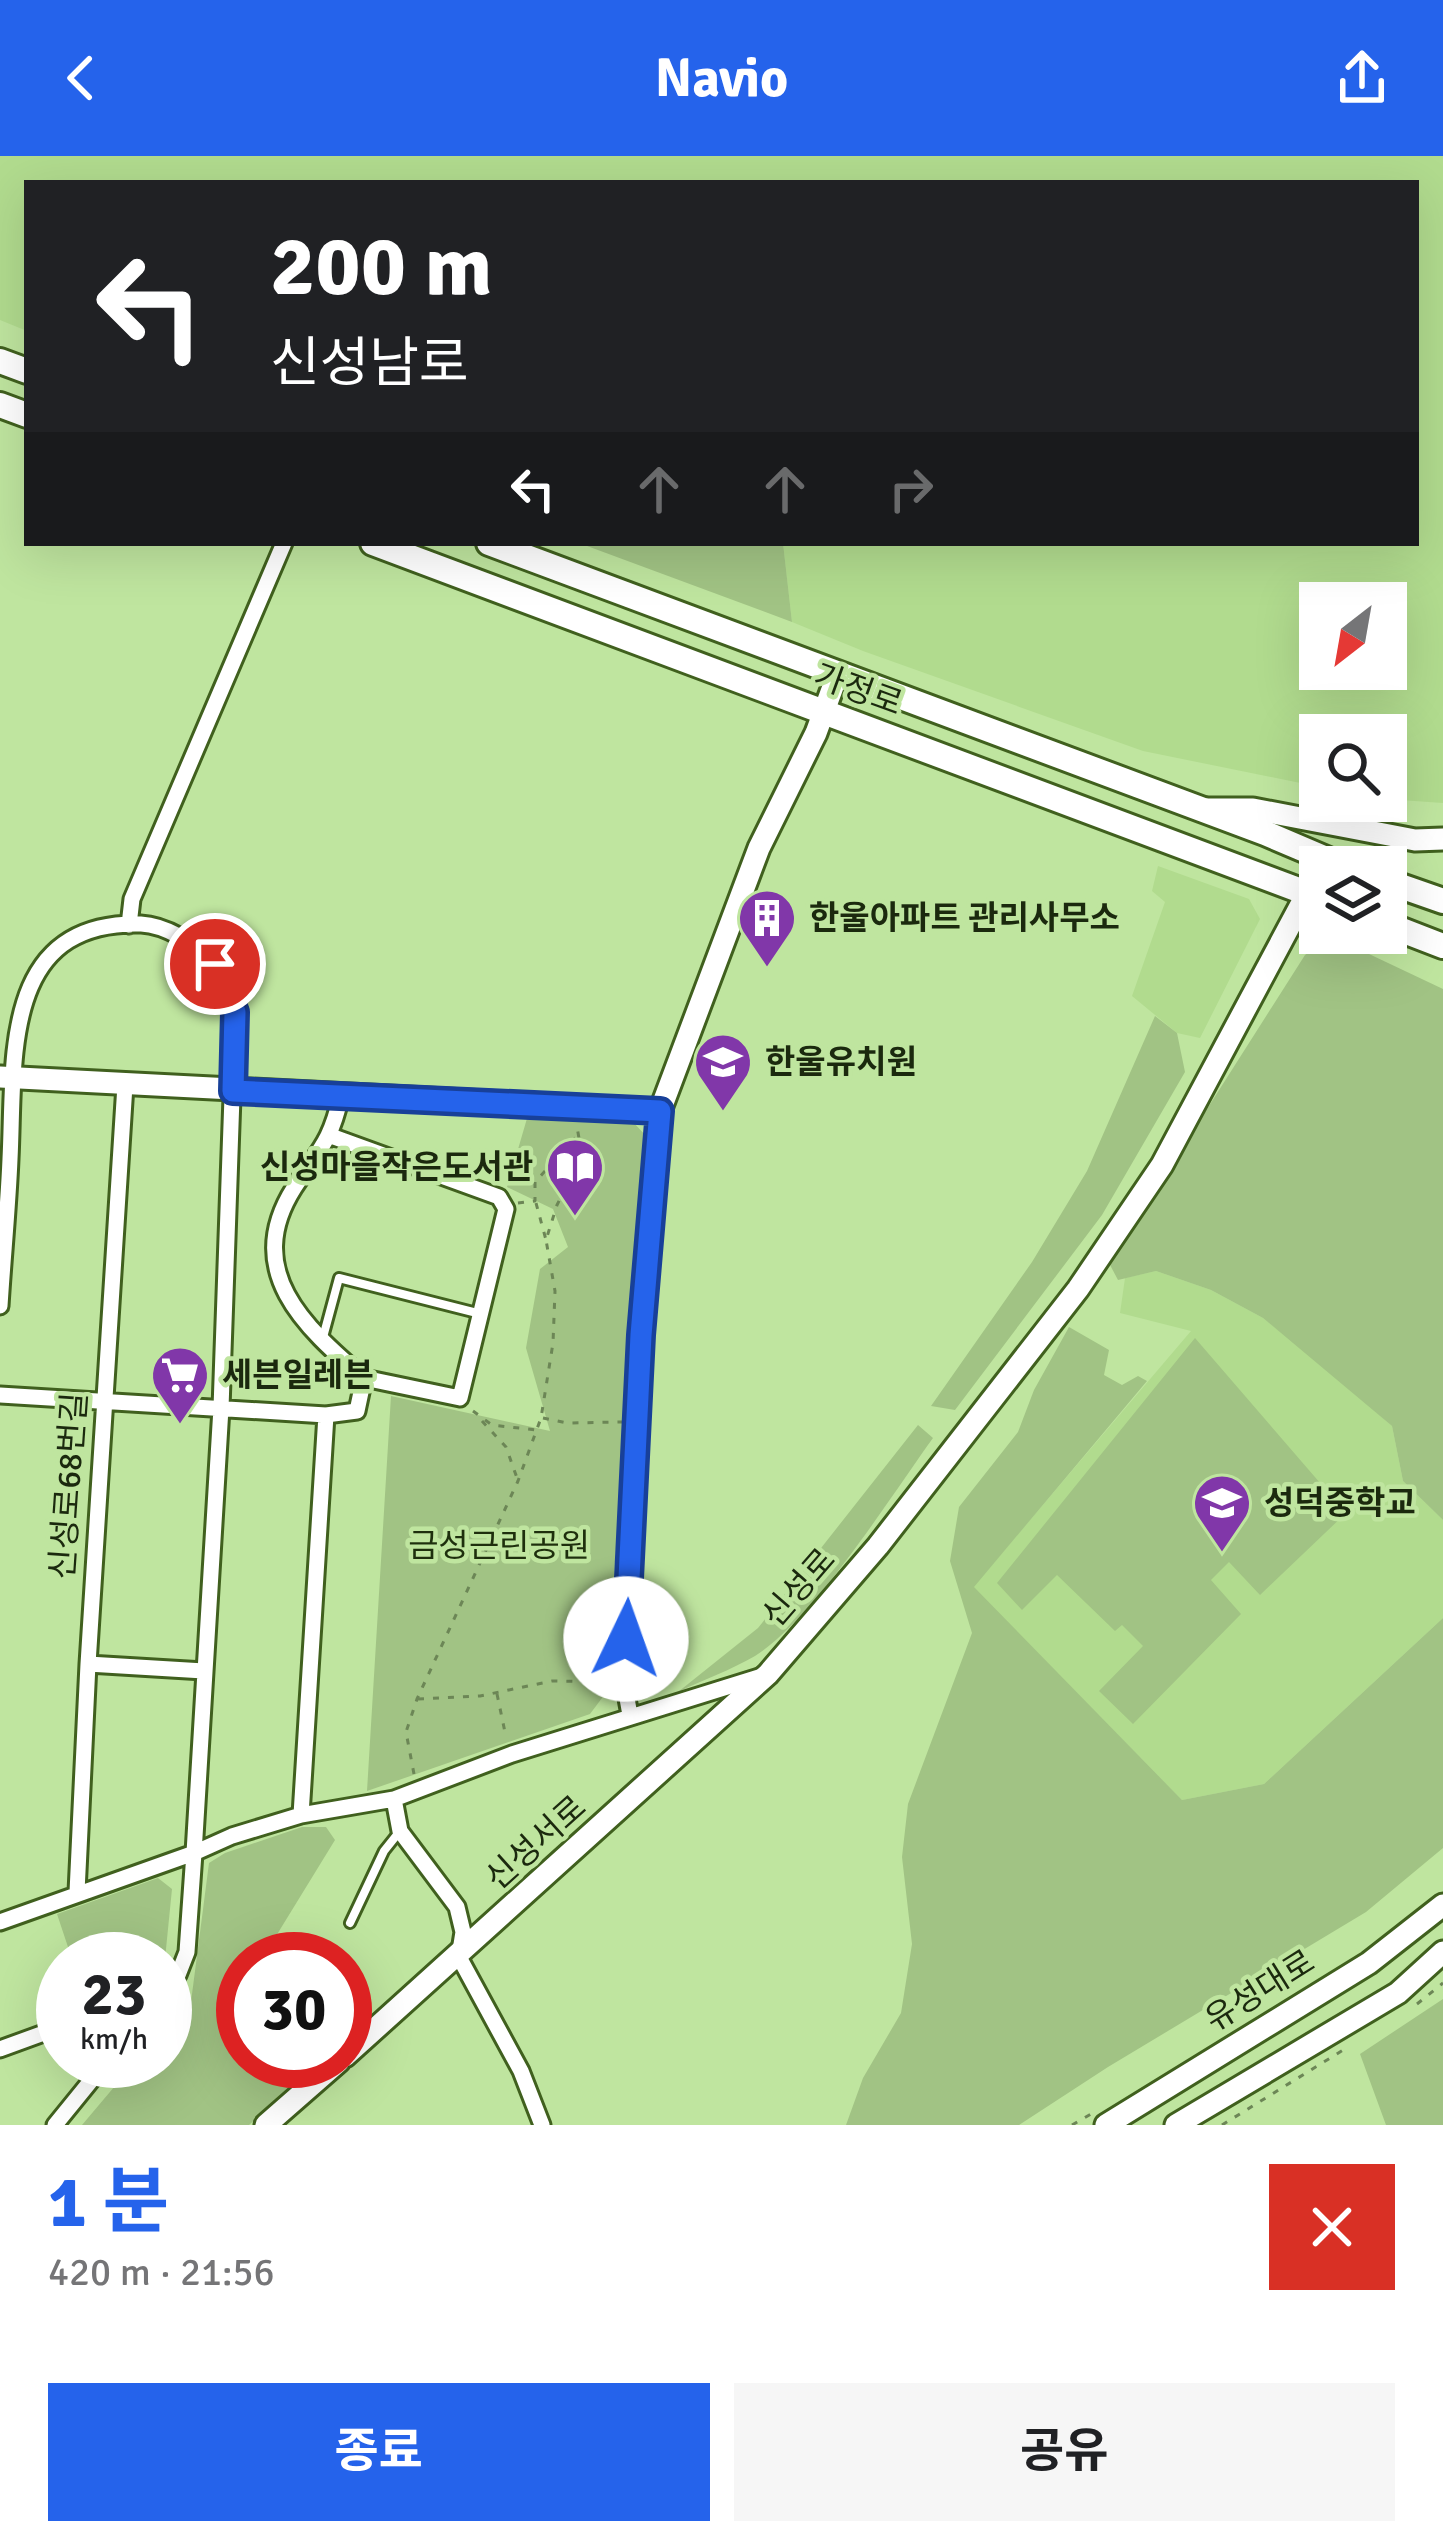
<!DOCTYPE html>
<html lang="ko">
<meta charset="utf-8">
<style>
:root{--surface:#fff;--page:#f6f6f6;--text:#202124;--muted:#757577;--accent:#2563eb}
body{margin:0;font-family:Signika,"Noto Sans KR",sans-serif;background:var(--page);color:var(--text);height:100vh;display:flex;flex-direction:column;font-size:45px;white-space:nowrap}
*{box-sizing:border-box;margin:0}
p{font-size:39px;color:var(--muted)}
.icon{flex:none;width:66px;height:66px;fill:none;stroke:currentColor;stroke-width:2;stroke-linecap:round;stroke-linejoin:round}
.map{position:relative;height:1969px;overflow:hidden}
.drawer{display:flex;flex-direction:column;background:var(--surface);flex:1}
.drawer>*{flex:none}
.hud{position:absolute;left:24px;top:24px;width:1395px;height:366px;border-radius:0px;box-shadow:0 12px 48px #0002;background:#202124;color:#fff;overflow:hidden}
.needle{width:78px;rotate:211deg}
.tools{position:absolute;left:1299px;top:426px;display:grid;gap:24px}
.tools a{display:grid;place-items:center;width:108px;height:108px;border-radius:0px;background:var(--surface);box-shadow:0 12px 48px #0002;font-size:60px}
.speed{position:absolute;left:36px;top:1776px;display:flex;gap:24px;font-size:60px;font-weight:700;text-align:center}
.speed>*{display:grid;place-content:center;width:156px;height:156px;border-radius:50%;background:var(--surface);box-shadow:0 12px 48px #0002;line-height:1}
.speed small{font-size:30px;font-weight:400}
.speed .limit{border:18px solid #d22;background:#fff;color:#111}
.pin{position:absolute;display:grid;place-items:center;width:102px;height:102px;color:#fff;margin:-51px;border:6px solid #fff;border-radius:50%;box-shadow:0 3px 12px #0007}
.me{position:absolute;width:132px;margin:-66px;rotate:3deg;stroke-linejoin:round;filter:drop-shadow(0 0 9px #0008)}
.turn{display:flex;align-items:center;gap:42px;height:252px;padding:0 48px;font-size:54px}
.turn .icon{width:156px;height:156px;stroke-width:2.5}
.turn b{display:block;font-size:84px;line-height:102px}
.lanes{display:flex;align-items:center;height:114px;padding:0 48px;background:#0003;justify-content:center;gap:60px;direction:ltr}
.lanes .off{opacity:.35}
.round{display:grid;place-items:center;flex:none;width:126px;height:126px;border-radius:0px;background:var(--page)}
.headline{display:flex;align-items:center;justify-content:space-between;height:204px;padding:0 48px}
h1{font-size:72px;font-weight:700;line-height:90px;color:var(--accent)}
.action{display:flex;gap:24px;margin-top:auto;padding:24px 48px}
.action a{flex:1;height:138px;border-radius:0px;background:var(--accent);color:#fff;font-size:48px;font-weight:700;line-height:138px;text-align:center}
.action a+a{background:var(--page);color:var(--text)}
header{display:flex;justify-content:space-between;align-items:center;height:156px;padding:0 48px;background:var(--accent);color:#fff;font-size:54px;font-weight:700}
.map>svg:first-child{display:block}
.built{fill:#b1db8e;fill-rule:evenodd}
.green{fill:#a1c384}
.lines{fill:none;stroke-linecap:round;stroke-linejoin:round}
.lane-casing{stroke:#40601e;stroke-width:14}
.street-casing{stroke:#40601e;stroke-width:21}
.secondary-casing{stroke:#40601e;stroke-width:27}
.primary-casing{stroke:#40601e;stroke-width:30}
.path{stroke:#6c8656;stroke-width:3;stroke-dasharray:6 9;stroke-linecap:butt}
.lane{stroke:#fff;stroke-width:8}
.street{stroke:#fff;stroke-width:15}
.secondary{stroke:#fff;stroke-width:21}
.primary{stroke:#fff;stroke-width:24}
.route-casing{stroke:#184099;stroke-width:30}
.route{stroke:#2563eb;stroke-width:21}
.labels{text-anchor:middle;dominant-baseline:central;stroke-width:9;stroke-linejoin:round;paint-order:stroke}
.street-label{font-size:33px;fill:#1b290e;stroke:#bfe59f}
.poi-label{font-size:33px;font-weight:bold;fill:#1b290e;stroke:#bfe59f;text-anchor:start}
.park-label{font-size:33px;fill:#1e2f0d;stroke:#bfe59f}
</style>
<header><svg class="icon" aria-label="back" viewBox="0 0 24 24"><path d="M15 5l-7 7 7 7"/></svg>Navio<svg class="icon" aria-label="share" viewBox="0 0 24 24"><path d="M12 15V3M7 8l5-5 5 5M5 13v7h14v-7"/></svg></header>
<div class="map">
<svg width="1443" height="1969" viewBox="0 0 1443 1969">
<rect width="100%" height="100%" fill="#bfe59f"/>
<!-- built -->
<path class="built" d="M0 0H1443V647L1386 643V579H1320V631L1143 595 863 495 792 466 783 387H1416V27H27V175L0 164ZM1320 447H1386V513H1320Z
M1158 710 1249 743 1260 763 1200 882 1177 877 1132 840 1165 746 1152 735Z
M1156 1115 1211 1134 1263 1162 1334 1219 1392 1270 1403 1325 1443 1364V1462L1264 1628 1182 1644 973 1431 1191 1175 1120 1157 1125 1122Z"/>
<!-- green -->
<path class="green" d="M579 387H783L792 466Z
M1331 780 1443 833V1364L1403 1325 1392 1270 1263 1162 1211 1134 1156 1115 1118 1124 1109 1107 1305 799Z
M1155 860 1177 877 1185 916 1102 1059 955 1254 931 1250 1032 1106 1087 1015Z
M528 959 633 966 647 981 605 1538 590 1558 367 1635 391 1240 550 1275 526 1192 540 1113 568 1091 553 1053 507 1031Z
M1069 1171 1109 1194 1104 1219 1122 1229 1138 1220 1147 1225 974 1431 1182 1644 1264 1628 1443 1462V1692L1366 1756 1108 1911 1019 1969H846L863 1922 901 1857 912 1788 902 1701 908 1648 972 1477 950 1405 959 1351 1018 1276 1034 1234Z
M1195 1182 1346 1357 1260 1439 1229 1406 1211 1424 1241 1458 1133 1568 1099 1535 1143 1490 1122 1469 1115 1475 1057 1419 1022 1454 997 1427Z
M918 1269 933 1282C891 1340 813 1464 755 1500 731 1514 703 1524 678 1536L758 1472Z
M302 1671H326L335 1684 265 1798 268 1803H243V1905H322L249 1969H82L131 1911 165 1905V1884L169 1879 181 1877 188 1869 209 1707 225 1697Z
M158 1722 172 1733 165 1803H72L57 1758Z
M1443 1843V1969H1386L1360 1898Z"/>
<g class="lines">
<!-- lane casing -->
<g class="lane-casing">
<path id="lane" d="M322 1185 339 1122 481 1158
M350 1767 384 1695 400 1675"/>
</g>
<!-- street casing -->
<g class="street-casing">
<path id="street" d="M129 769 132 743 284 387
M331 980 499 1041 506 1053 460 1242 364 1222
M0 1150C3 1101 8 1052 10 1003 15 904 0 764 141 768 165 769 197 788 213 806 224 817 229 841 235 856L221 1252 194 1697 187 1796 178 1819 165 1834
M0 1239 326 1259
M88 1508 204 1515
M630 1559 624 1526 641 1179 660 955
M394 1643 400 1675 457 1751 463 1776 459 1801 521 1915 542 1969
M301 1659 326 1259 357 1255 364 1222C304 1171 242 1114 294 1032 319 993 330 988 341 940
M77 1736 88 1508 125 929
M0 1766 194 1697 232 1680 301 1659 394 1643 512 1598 759 1521
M0 1893 63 1870
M55 1969 107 1905"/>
</g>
<!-- secondary casing -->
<g class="secondary-casing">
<path id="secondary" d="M1207 653H1253L1415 684 1443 683
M0 921 660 955 759 692 816 577 838 517
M345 1900 768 1518 878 1390 1078 1133 1162 1009 1320 713
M266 1969 339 1905
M1106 1969 1369 1807 1443 1749
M1176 1969 1398 1837 1443 1796"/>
</g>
<!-- primary casing -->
<g class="primary-casing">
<path id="primary" d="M0 205 27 215
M0 249 27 259
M373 387 1320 742
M489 387 1265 677 1345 711
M1386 725 1443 745
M1386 768 1443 790"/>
</g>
<!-- path -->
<path class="path" d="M518 1047 535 1045V1026L577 980
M536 1047 546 1084
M473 1255 492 1269 536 1274
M543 1262 567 1267 623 1266
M482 1265 506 1291 517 1322
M497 1538 506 1581
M418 1543 480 1540 552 1525 610 1526
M414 1618 406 1576 417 1543 518 1325 541 1262 553 1187 555 1135 546 1084 557 1049 582 999 577 971
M1417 1848 1443 1827
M1072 1969 1091 1958
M1222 1969 1348 1891"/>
<!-- lane -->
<use href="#lane" class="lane"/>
<!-- street -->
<use href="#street" class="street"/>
<!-- secondary -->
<use href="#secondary" class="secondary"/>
<!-- primary -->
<use href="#primary" class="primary"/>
</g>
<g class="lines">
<!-- route casing -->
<g class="route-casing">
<path id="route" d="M215 808 235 856 233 935 660 955 641 1179 626 1483"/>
</g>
<!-- route -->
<use href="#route" class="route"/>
</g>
<!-- icons -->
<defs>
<g id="building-pin" transform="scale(3)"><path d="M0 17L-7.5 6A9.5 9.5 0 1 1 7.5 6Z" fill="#8137a9" stroke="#bfe59f"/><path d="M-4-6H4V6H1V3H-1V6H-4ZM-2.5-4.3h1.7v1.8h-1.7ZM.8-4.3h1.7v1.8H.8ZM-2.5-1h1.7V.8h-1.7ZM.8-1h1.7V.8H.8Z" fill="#fff"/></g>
<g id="school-pin" transform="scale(3)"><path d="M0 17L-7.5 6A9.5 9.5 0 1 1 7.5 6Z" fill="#8137a9" stroke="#bfe59f"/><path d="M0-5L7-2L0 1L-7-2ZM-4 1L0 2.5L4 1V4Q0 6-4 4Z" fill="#fff"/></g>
<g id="library-pin" transform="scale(3)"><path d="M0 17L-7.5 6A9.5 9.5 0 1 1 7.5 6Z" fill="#8137a9" stroke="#bfe59f"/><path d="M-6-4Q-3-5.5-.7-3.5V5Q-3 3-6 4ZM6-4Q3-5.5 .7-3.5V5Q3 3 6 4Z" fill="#fff"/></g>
<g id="supermarket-pin" transform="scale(3)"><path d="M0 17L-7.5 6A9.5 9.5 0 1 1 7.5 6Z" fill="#8137a9" stroke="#bfe59f"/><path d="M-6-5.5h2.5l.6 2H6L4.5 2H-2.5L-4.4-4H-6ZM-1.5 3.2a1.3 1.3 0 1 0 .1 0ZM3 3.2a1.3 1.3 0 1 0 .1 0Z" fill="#fff"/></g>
</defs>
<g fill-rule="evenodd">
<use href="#building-pin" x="767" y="762"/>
<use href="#school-pin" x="723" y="906"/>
<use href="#library-pin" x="575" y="1011"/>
<use href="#supermarket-pin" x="180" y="1219"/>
<use href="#school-pin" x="1222" y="1347"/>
</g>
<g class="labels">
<!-- street labels -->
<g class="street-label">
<text transform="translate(858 534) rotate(20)">가정로</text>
<text transform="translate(69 1330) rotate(-86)">신성로68번길</text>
<text transform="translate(799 1432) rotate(-49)">신성로</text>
<text transform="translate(536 1687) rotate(-42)">신성서로</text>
<text transform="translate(1260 1835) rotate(-32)">유성대로</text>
</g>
<!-- poi labels -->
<g class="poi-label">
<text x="809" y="762">한울아파트 관리사무소</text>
<text x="765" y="906">한울유치원</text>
<text x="533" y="1011" text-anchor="end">신성마을작은도서관</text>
<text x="222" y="1219">세븐일레븐</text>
<text x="1264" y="1347">성덕중학교</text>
</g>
<!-- park labels -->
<g class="park-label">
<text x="499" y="1390">금성근린공원</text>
</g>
</g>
</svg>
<div class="tools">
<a><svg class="needle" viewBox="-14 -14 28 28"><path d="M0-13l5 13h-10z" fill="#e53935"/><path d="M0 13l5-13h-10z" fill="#757577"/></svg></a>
<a><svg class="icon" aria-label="search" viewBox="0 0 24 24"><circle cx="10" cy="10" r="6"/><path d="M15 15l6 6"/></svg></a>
<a><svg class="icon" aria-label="layers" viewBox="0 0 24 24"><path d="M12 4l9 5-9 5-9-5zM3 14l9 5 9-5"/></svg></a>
</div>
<div class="speed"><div>23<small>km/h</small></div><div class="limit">30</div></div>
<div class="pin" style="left:215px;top:808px;background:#d93025"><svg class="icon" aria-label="arrive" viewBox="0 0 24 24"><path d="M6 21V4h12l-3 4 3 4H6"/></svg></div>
<svg class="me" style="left:626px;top:1483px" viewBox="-20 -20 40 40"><circle r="19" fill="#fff"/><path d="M0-13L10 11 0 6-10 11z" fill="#2563eb"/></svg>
<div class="hud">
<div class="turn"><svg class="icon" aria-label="left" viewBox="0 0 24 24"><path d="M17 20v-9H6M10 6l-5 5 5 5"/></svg><div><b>200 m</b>신성남로</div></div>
<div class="lanes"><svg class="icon" aria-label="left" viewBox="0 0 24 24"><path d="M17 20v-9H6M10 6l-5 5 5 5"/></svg><svg class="icon off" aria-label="ahead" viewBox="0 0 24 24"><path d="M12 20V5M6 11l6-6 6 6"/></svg><svg class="icon off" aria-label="ahead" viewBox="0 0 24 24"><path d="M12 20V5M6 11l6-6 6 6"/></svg><svg class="icon off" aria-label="right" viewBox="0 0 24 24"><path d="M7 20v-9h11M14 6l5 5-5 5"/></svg></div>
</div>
</div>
<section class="drawer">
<div class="headline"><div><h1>1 분</h1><p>420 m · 21:56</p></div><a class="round" style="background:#d93025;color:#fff"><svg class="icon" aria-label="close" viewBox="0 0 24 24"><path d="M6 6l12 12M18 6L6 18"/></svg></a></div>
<div class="action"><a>종료</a><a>공유</a></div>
</section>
